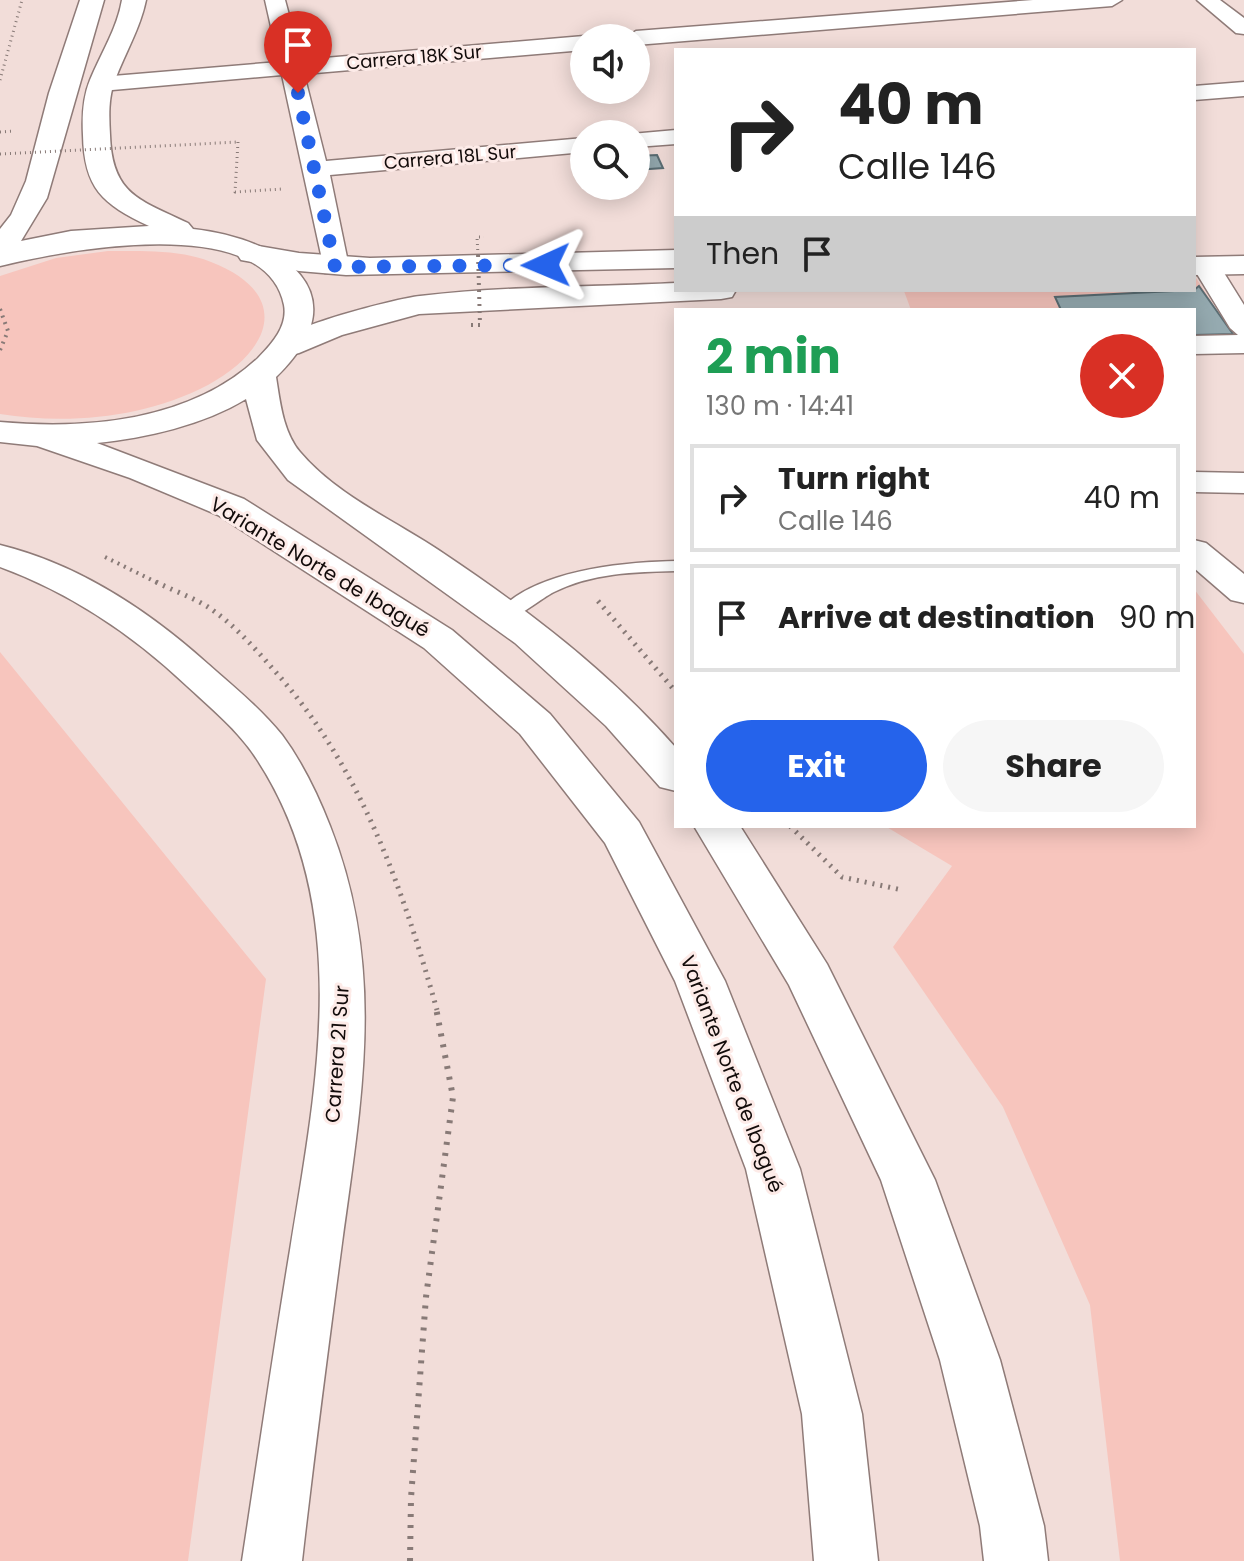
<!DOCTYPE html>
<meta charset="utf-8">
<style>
:root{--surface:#fff;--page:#f6f6f6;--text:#222;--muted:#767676;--line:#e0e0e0;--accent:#2563eb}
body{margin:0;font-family:Poppins,sans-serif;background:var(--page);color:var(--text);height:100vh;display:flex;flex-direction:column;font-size:30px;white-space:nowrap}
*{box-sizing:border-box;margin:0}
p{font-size:26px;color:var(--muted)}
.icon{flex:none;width:44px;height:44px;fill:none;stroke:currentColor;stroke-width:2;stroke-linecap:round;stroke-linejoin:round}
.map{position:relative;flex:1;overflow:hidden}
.drawer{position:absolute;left:674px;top:308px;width:522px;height:520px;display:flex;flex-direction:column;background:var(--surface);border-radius:0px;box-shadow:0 4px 20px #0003}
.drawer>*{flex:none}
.guide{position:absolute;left:674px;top:48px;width:522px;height:244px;border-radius:0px;box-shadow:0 4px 20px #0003;background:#fff;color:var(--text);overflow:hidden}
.buttons{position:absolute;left:570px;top:24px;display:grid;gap:16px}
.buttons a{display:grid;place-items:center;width:80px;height:80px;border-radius:50%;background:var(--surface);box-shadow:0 4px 20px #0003;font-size:40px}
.pin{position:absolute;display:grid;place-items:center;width:68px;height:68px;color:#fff;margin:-82px -34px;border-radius:50% 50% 50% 0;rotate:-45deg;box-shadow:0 0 8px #0007}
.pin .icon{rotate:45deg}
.me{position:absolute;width:88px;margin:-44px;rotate:269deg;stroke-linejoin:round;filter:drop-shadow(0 0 6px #0008)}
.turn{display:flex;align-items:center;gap:28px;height:168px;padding:0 32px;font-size:36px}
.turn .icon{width:104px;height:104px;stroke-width:2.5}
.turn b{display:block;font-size:56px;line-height:68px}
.then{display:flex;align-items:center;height:76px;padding:0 32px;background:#0003;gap:16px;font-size:30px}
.round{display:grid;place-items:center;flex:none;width:84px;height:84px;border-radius:42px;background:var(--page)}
.headline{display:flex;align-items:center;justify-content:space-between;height:136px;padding:0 32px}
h1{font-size:48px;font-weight:700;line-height:60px;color:#1e9e55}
.primary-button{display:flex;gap:16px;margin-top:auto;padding:16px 32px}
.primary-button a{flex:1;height:92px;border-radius:48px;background:var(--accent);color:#fff;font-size:32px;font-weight:700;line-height:92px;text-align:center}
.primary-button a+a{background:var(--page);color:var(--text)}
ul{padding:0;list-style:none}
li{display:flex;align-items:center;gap:24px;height:108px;margin:0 16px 12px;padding:0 16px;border:4px solid var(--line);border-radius:0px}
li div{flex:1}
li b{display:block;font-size:30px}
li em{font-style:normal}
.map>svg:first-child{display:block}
.green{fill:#f7c5bd}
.building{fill:#95aab0;stroke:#5b6e74;stroke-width:2}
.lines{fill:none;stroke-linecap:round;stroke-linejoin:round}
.service-casing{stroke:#8f7b78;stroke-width:3}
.minor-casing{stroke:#8f7b78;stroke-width:3}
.primary-casing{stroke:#8f7b78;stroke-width:3}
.trunk-casing{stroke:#8f7b78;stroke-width:3}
.path-far3{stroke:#887a77;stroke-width:3;stroke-dasharray:1 4;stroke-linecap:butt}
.path-far2{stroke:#887a77;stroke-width:4;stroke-dasharray:2 5;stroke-linecap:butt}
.path-far1{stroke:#887a77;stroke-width:5;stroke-dasharray:2 6;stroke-linecap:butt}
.path{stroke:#887a77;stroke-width:6;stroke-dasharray:3 8;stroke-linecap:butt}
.service{fill:#fff;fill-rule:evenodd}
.minor{fill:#fff;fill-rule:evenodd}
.primary{fill:#fff;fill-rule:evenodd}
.trunk{fill:#fff;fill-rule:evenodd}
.path-bridge-far1{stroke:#887a77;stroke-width:3;stroke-dasharray:1 4;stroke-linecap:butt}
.path-bridge{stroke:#887a77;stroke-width:4;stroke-dasharray:2 5;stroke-linecap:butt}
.route{stroke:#2563eb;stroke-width:14;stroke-dasharray:0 25.2}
.labels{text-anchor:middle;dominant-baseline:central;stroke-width:6;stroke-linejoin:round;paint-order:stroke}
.far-street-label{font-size:18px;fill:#120b0a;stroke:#fdebe8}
.street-label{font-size:20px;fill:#120b0a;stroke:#fdebe8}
</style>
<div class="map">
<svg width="1244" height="1561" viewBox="0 0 1244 1561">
<rect width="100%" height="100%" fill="#f2ddd9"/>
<!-- green -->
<path class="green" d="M108 251C142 251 179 249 211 262 291 293 274 349 208 385 145 418 68 425 0 414V276L56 258Z
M1194 275 1233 334 1194 335V310H911L904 291 1194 290Z
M1194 589 1244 654V1561H1120L1090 1305 1003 1107 893 947 952 866 885 826H1194Z
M0 652 266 979 188 1561H0Z"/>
<!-- building -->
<path class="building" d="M657 155 663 168 636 170V156Z
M1199 286 1233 334 1194 335V310H1061L1055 297 1194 290Z"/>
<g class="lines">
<!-- service casing -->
<g class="service-casing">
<path id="service" d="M676 561V571C634 572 592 573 554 592 538 600 516 622 499 618L496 614C532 570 624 562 676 561Z"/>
</g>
<!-- minor casing -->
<g class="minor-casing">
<path id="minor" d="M265 0H285L301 60 584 36 590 38H584V50L304 74 326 161 584 138V152L330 175 349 267 345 273H325L282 75 101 91 89 84 101 77 279 62Z
M1033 0H1122L1112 6 636 45V38H625L636 31Z
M1197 0H1220L1244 18V34L1236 33Z
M1244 82V96L1194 100V86Z
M676 130V144L636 147V134H631Z
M1206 258 1216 260 1244 305V353L1194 354V336L1238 335 1230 328 1194 269 1196 260Z
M1194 472 1244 473V493L1194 492Z
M1194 540 1206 543 1244 574V603L1231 600 1194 568Z
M0 545C78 564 149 611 208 664 233 686 261 709 282 735 302 762 318 795 330 826 386 968 362 1096 342 1243 328 1349 314 1455 302 1561H242C258 1457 273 1353 290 1250 316 1088 354 909 258 761 240 732 212 709 187 686 133 635 71 593 0 567Z"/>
</g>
<!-- primary casing -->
<g class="primary-casing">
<path id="primary" d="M252 245 299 253 370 258 676 250V268L346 275 299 271 241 260 237 254 241 248Z
M1244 256V274L1194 275V257Z
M676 283V290H736L732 297 721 299 419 314 342 335 299 353 288 356 277 353 272 346C285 327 394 299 420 296 504 286 591 287 676 283Z"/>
</g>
<!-- trunk casing -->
<g class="trunk-casing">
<path id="trunk" d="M80 0H104L47 198 21 241 71 231 149 226C102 204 84 188 83 135 82 116 83 97 90 80 101 53 117 29 122 0H146C140 29 125 53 115 80 108 98 109 117 110 135 112 195 140 200 188 223L193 229C282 239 363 293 276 377 280 402 283 432 300 452 337 496 396 521 443 553 527 609 609 672 676 748V791L660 787 606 726 515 643 288 480 257 440 246 399C203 425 146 438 97 443L244 499 452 630 550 714 639 822 725 981 800 1169 862 1414 878 1561H814L802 1414 746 1169 675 981 605 843 520 734 424 648 218 515 130 478 37 446 0 442V422C87 430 191 421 258 358 272 344 288 326 284 305 265 210 62 251 0 266V229L11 215 26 181 49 93Z
M694 826H740L827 964 935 1180 1000 1360 1044 1526 1048 1561H984L980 1526 940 1360 881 1180 789 985Z"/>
</g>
<!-- path-far3 -->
<path class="path-far3" d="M0 80 22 0
M0 132 15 131
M238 142 235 192 282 189"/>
<!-- path-far2 -->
<path class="path-far2" d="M0 309 8 331 0 350
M105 557 160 584"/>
<!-- path-far1 -->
<path class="path-far1" d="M156 582C174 591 195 598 211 609 234 625 254 647 272 668 360 765 402 886 437 1010
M598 601 676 692
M790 826 842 877 902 890"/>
<!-- path -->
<path class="path" d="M410 1561 411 1498 426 1297 453 1097 436 1008"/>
<!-- service -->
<use href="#service" class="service"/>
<!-- minor -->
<use href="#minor" class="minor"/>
<!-- primary -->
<use href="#primary" class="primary"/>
<!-- trunk -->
<use href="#trunk" class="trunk"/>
<!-- path-bridge-far1 -->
<path class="path-bridge-far1" d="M0 154 238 142
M478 255 477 237H484"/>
<!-- path-bridge -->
<path class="path-bridge" d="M471 325H480L478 253"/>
</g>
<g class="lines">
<!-- route -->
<path class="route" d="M298 93 335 267 546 265"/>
</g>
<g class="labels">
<!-- far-street labels -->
<g class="far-street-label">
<text transform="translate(414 57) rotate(-5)">Carrera 18K Sur</text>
<text transform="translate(450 157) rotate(-5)">Carrera 18L Sur</text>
</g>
<!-- street labels -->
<g class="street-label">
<text transform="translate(320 567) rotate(31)">Variante Norte de Ibagué</text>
<text transform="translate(337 1054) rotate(-86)">Carrera 21 Sur</text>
<text transform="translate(732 1074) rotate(69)">Variante Norte de Ibagué</text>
</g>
</g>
</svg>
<div class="buttons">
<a><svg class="icon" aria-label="sound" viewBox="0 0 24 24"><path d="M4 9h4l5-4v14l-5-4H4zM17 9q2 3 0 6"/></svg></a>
<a><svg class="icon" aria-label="search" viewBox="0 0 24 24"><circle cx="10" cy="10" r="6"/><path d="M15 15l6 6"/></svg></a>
</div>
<div class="pin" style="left:298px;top:93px;background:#d93025"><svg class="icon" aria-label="arrive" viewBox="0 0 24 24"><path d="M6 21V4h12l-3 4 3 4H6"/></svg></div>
<svg class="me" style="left:546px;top:265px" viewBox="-20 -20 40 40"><path d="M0-17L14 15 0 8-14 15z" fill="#2563eb" stroke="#fff" stroke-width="4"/></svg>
<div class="guide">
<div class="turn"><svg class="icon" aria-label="right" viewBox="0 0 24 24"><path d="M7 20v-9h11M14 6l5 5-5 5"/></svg><div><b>40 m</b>Calle 146</div></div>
<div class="then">Then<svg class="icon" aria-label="arrive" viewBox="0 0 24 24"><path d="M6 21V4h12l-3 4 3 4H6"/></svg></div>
</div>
<section class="drawer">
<div class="headline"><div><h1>2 min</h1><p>130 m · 14:41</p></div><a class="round" style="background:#d93025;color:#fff"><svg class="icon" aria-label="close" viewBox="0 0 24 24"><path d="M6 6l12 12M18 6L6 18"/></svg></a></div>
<ul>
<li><svg class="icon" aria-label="right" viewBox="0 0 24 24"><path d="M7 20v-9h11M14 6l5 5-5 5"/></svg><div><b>Turn right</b><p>Calle 146</p></div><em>40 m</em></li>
<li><svg class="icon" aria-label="arrive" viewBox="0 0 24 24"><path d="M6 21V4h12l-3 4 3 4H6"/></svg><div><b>Arrive at destination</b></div><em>90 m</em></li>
</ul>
<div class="primary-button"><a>Exit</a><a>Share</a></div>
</section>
</div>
